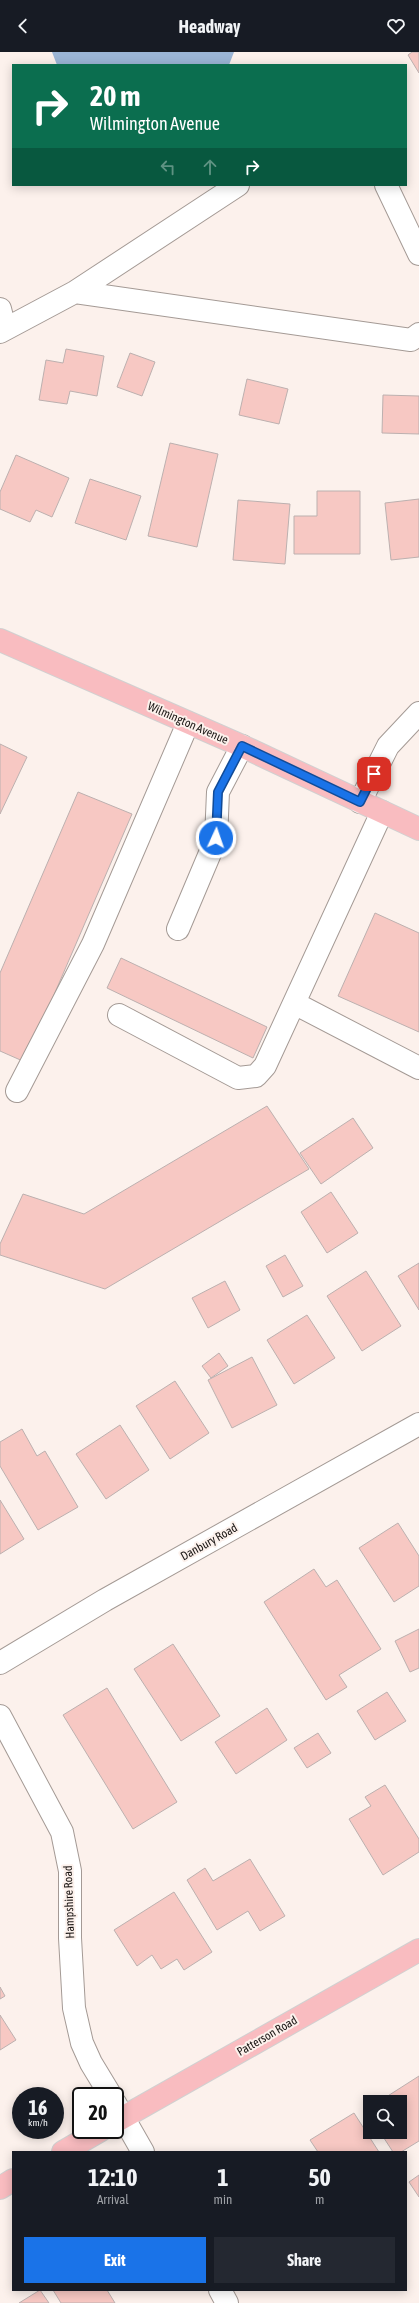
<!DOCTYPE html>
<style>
:root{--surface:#171b24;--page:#242831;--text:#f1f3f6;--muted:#9ea1a6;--accent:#1a73e8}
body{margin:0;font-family:"Asap Condensed",sans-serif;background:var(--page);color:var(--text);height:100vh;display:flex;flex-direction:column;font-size:15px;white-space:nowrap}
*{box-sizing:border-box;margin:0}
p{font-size:13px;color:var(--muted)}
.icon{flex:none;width:22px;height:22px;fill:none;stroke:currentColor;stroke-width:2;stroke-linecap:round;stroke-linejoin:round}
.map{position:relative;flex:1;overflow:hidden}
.details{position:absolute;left:12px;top:2099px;width:395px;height:140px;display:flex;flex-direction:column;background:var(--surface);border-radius:0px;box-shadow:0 2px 10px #0003}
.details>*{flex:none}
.top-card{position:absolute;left:12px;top:12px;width:395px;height:122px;border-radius:0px;box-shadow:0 2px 10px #0003;background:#0b6e4f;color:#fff;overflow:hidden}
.buttons{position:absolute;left:363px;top:2043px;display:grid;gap:8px}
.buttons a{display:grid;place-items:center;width:44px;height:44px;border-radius:0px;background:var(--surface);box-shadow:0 2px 10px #0003;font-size:20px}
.speed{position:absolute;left:12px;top:2035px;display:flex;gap:8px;font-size:20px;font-weight:700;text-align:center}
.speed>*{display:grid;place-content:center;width:52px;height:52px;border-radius:50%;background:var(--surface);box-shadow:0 2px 10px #0003;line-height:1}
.speed small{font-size:10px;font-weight:400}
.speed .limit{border:2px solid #111;border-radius:6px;background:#fff;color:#111}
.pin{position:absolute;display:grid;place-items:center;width:34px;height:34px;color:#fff;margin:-17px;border-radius:8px;box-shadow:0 2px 6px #0006}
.me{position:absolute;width:44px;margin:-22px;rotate:3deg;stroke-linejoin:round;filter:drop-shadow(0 0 3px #0008)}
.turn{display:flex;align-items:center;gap:14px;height:84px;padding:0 12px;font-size:18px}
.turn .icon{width:52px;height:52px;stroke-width:2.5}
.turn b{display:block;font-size:28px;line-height:34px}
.lanes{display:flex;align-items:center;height:38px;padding:0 12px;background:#0003;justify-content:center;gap:20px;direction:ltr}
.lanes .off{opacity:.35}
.eta{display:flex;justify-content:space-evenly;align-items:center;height:68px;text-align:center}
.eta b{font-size:24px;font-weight:700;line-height:28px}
.cta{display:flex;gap:8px;margin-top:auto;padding:8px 12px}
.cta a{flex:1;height:46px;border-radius:0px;background:var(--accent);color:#fff;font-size:16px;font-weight:700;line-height:46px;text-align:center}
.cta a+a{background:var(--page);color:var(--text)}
header{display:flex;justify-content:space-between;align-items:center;height:52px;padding:0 12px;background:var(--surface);font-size:18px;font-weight:700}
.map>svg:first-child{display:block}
.water{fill:#9bb5d5}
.building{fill:#f7c8c3;stroke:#bcb0af}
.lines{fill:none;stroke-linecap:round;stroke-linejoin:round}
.minor-casing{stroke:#a49a95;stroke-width:24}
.major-casing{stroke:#d1d0d0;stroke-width:24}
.minor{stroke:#fff;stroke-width:22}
.major{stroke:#f9bcc0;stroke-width:22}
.route-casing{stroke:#114b97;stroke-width:10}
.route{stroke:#1a73e8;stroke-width:7}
.labels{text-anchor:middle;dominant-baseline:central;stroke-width:4;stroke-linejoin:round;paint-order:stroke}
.street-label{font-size:12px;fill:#1a1614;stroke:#fcf1ec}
</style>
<header><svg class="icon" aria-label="back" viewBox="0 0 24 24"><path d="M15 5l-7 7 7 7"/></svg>Headway<svg class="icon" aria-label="heart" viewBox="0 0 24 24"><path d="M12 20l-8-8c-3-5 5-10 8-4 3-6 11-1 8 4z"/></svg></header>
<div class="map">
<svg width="419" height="2251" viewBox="0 0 419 2251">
<rect width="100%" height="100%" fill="#fcf1ec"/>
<!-- water -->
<path class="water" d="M52 0H234L229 13H57Z"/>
<!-- building -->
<path class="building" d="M412 0H419V21L408 3Z
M66 297 104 304 97 344 70 339 67 352 39 348 46 308 63 311Z
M130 301 155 310 142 344 117 335Z
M247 327 288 337 279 372 239 363Z
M383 343 419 344V382L382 381Z
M170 391 218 402 197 495 148 484Z
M16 403 69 426 52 465 36 458 30 470 0 457V440Z
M90 427 141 444 126 488 75 471Z
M317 439H360V502H294V464H317Z
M419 447V505L391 508 385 451Z
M238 448 290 452 285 512 233 508Z
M0 692 27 705 0 762Z
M78 740 132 762 25 1010 0 999V921Z
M375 861 419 881V980L338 944Z
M121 906 267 975 253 1006 107 936Z
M267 1054 309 1117 105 1237 0 1203V1192L23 1142 84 1162Z
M353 1066 373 1096 321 1132 300 1101Z
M331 1140 358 1181 327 1201 301 1160Z
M285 1203 303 1234 283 1245 266 1214Z
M419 1211V1258L398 1224Z
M366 1219 401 1274 362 1299 327 1244Z
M225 1229 240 1258 208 1276 192 1246Z
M307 1263 335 1306 294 1332 267 1288Z
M219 1301 228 1314 211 1326 202 1314Z
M252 1305 277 1353 232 1376 208 1328Z
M175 1329 209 1381 170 1407 136 1354Z
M120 1373 149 1418 106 1447 76 1402Z
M22 1377 37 1404 45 1399 78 1455 38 1478 0 1414V1390Z
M0 1448 24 1487 0 1502Z
M398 1471 419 1504V1534L394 1550 359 1496Z
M314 1517 326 1535 337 1528 381 1597 339 1623 347 1635 326 1648 264 1550Z
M419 1577V1616L410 1620 395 1589Z
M173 1592 220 1664 181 1689 134 1617Z
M107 1636 177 1750 133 1777 63 1663Z
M387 1640 406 1669 375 1688 357 1659Z
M267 1656 287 1688 236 1722 215 1690Z
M318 1681 331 1701 307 1716 294 1696Z
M385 1733 419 1787V1800L383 1823 349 1767 371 1754 365 1745Z
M250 1807 285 1864 260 1879 248 1859 217 1878 187 1828 205 1816 213 1829Z
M174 1840 212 1900 184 1918 177 1907 161 1917 152 1903 137 1914 114 1878Z
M0 1935 5 1944 0 1947Z
M0 1963 16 1988 0 1998Z
M419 2024V2089L401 2100H393L380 2080H400V2050H385L383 2047Z
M354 2061 379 2100H318L310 2088Z
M419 2123V2145L409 2130Z
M40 2238 49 2251H19Z
M53 2238H107L115 2251H61Z"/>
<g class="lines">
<!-- minor casing -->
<g class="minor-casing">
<path id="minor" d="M386 133 419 202
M75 240 411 288 419 282
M0 257 5 277
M0 280 75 240 238 133
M360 750 388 694 419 661
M178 877 216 787 218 740 242 694
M294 951 419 1016
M119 963 238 1026 256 1024 265 1014 382 760
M17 1039 93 892 188 671
M0 1611 105 1548 419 1372
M0 1664 62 1780 70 1819V1886L74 1956 82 1991 91 2011 111 2044
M115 2051 143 2100
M220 2238 227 2251"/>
</g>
<!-- major casing -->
<g class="major-casing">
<path id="major" d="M0 588 242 694 419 777
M115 2070 419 1898
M63 2100 101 2078
M0 2136 13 2128"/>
</g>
<!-- minor -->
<use href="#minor" class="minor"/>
<!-- major -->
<use href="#major" class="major"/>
</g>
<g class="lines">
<!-- route casing -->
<g class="route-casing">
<path id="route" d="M216 786 218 740 242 694 360 750 374 722"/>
</g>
<!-- route -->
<use href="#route" class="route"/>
</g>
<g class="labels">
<!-- street labels -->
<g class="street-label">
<text transform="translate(188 671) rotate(24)">Wilmington Avenue</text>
<text transform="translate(209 1490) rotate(-29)">Danbury Road</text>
<text transform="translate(69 1850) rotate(-92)">Hampshire Road</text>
<text transform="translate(267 1984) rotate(-30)">Patterson Road</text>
</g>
</g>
</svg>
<div class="buttons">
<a><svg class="icon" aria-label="search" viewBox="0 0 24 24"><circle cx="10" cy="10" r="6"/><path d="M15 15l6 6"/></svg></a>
</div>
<div class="speed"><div>16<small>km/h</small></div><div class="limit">20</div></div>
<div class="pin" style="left:374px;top:722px;background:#d93025"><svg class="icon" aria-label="arrive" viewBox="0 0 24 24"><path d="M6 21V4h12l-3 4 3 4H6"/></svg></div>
<svg class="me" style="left:216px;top:786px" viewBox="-20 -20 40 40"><circle r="17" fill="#1a73e8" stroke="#fff" stroke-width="3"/><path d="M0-11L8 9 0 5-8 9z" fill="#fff"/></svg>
<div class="top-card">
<div class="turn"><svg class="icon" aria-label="right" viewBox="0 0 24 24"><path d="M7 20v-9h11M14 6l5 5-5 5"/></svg><div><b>20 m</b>Wilmington Avenue</div></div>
<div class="lanes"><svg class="icon off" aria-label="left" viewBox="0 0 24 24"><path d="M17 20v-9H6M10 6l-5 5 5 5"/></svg><svg class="icon off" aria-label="ahead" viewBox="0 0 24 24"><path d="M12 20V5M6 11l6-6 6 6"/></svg><svg class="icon" aria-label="right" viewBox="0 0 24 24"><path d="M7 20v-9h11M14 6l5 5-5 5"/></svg></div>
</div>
<section class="details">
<div class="eta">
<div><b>12:10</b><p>Arrival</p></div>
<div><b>1</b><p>min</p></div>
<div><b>50</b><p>m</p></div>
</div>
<div class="cta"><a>Exit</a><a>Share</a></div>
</section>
</div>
